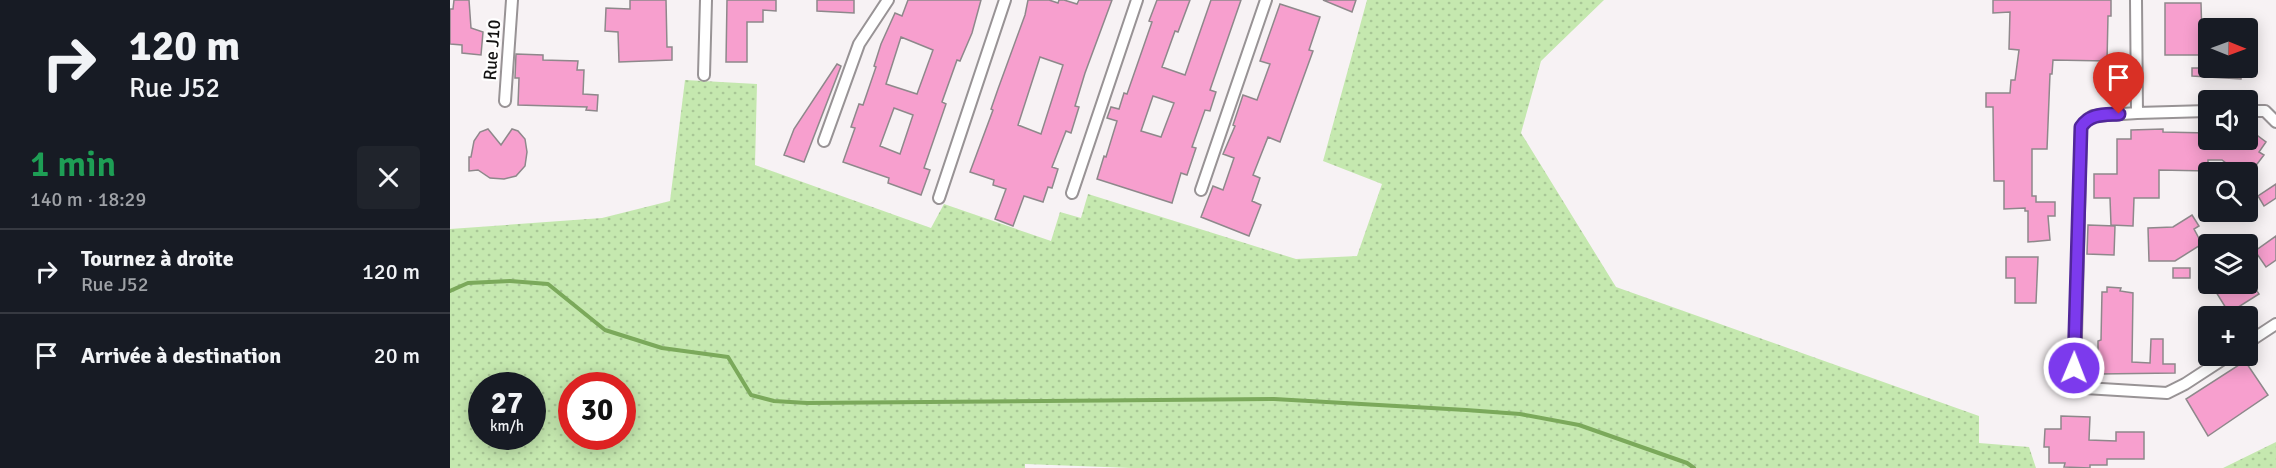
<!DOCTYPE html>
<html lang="fr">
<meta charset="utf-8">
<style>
:root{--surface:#171b24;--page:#20242c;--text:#f1f3f6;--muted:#9ea1a6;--line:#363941}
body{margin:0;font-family:Signika,sans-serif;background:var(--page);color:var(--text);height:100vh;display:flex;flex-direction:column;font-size:22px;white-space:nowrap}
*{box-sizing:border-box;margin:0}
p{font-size:20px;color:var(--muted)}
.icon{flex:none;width:33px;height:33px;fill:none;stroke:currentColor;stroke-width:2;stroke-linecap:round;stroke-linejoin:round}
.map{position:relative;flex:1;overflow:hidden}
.sheet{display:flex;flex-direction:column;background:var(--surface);width:450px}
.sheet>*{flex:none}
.hud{background:#171b24;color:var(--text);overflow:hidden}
.needle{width:39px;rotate:91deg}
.fabs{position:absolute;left:1748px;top:18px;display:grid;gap:12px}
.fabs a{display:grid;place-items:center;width:60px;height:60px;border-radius:6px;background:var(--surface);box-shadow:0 3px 15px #0003;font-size:30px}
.speed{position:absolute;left:18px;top:372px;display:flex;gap:12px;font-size:30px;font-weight:700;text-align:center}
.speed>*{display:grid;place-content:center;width:78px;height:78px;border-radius:50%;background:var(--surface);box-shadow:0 3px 15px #0003;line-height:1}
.speed small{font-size:15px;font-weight:400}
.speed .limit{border:9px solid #d22;background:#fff;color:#111}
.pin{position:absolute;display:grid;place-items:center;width:51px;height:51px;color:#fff;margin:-62px -26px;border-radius:50% 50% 50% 0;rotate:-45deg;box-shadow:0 0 6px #0007}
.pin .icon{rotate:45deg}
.me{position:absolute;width:66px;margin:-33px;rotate:1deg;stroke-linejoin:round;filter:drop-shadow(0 0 4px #0008)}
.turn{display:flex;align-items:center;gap:21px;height:126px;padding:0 30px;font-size:27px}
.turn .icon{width:78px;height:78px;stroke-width:2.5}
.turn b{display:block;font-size:42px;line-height:51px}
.round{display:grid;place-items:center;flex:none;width:63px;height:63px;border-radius:6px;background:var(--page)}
.overview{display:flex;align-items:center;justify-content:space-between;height:102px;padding:0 30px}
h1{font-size:36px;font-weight:600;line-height:45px;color:#1e9e55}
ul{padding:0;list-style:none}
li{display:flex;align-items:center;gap:18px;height:84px;padding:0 30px;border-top:2px solid var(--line)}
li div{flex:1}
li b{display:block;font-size:22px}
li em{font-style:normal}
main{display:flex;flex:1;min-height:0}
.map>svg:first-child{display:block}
.grass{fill:url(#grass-dots);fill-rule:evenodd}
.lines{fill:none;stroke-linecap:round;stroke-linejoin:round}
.stream{stroke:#7ba95b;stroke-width:4}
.building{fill:#f79fce;stroke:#8e888b;stroke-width:1.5;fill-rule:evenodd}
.minor-casing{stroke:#989395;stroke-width:14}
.minor{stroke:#fff;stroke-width:10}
.route-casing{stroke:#51269a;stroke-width:15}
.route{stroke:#7c3aed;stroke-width:10}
.labels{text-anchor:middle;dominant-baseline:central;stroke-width:4.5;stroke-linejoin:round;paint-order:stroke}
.street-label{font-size:18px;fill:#121111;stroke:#fff}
</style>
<main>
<section class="sheet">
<div class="hud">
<div class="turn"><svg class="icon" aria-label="right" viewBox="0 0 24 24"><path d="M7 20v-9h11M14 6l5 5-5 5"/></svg><div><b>120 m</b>Rue J52</div></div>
</div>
<div class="overview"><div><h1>1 min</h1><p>140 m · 18:29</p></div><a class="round"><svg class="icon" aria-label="close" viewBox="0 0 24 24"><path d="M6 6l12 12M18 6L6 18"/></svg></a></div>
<ul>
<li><svg class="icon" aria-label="right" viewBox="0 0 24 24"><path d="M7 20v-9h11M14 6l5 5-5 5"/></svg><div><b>Tournez à droite</b><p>Rue J52</p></div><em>120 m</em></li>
<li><svg class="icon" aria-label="arrive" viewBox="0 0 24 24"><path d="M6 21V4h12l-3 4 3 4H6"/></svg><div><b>Arrivée à destination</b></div><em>20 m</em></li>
</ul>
</section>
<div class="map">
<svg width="1826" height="468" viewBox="0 0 1826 468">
<defs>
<pattern id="grass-dots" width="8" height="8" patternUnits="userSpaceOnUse" patternTransform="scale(1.5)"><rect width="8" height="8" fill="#c5e8af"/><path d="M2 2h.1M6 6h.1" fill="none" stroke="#a8c696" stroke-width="1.8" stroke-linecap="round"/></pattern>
</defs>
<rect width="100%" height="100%" fill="#f7f2f4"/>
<!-- grass -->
<path class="grass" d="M917 0H1154L1091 61 1071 133 1166 287 1529 416V443L1579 447 1586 468H681L575 464V468H0V229L152 218 220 201 235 80 307 84 305 165 481 228 494 204 601 241 610 212 631 218 638 194 846 259 907 256 932 184 873 161ZM32 386H82V436H32ZM122 386H172V436H122Z
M1826 442V468H1773Z"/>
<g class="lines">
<!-- stream -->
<path class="stream" d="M0 291 18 283 60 281 98 284 155 330 212 348 278 357 301 395 324 401 357 403 824 399 1016 410 1070 414 1129 425 1237 463 1244 468"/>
</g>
<!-- building -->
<path class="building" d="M4 0H19L21 28 33 32 31 55 12 53V45L0 44V9H3Z
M180 0H216L217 47H222V60L169 62 168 32 155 31 156 8 180 9Z
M277 0H326V11L313 10V22H297V62H276Z
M367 0H404V13L367 11Z
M458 0H531L522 33 510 61 507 60 492 102 496 104 474 168 480 170 471 195 438 183 439 178 393 162 405 128 401 127 409 104 413 105 426 67 424 66 431 44 445 13 452 16ZM451 37 483 50 467 94 436 84ZM444 108 463 115 450 154 430 146Z
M578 0H599L608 3 609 0H614L627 4 629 0H662L635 73 625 106 629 107 621 133 616 131 602 167 608 169 602 188 598 187 593 202 574 196 563 226 545 219 556 189 543 185 544 180 520 172 543 110 541 109 548 89 575 15ZM590 57 613 65 591 134 568 125Z
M707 0H740L728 32 725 31 712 67 735 75 761 0H791L760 90 766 92 760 111 755 110 742 147 746 148 737 175 731 173 722 203 647 179 654 156 656 157 667 121 657 118 661 107 669 109 674 93 677 94 702 22 699 21ZM703 96 724 103 711 137 691 131Z
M873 0H906L902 12Z
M1543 0H1661V16H1658L1657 61 1603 60 1602 74H1600L1597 149H1582V196H1586V202H1605V216H1598L1600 240 1578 242V211H1575V208L1554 209V181H1544L1543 107H1536V93H1560L1561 80H1565L1569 50 1559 49 1560 12 1543 13Z
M1715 3H1751L1752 38 1758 39V55H1715Z
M830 4 870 17 859 50 863 51 830 142 818 137 803 175 810 178 802 201 811 205 799 236 751 217 763 186 773 190 784 158 773 154 785 126 783 125 793 95 807 100 820 64 810 61Z
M66 54 93 55V60L128 61 127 70H134L133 94 148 95 147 111 136 110 137 107 68 105 69 78H65Z
M387 64 391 66 354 162 334 155 344 129Z
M1742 68H1792L1791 79 1742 76Z
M38 129 51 145 62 129 68 131 75 139 77 152 75 166 66 176 54 179 40 178 28 170 19 171V157H21L24 141 30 132Z
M1713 129V132L1758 133V140H1797V134L1800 130 1816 142 1809 152 1814 155 1801 172H1788L1772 160H1758V171L1709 170V198H1684L1683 226 1661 225 1660 198H1644V174H1667V139H1681V130Z
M1826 184V198L1814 206 1808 196Z
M1742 215 1749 226 1744 229 1752 244 1725 261H1699L1698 228 1723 227Z
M1638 225 1665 226 1664 255 1637 254Z
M1826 236V260L1816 267 1805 251Z
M1556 257H1588L1586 303H1565V278H1556Z
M1723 268H1740V278H1723Z
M1761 284H1802L1809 294 1779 313Z
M1657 287 1671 288 1670 291 1683 293 1682 362 1700 363 1701 339H1713V364H1725V373L1648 374V341L1651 340 1652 292H1657Z
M1795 361 1818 395 1758 436 1736 399Z
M1611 416 1640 417 1639 440 1666 441V432H1694V459H1657V465H1640V468L1614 467 1615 463H1599V447H1594L1595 429H1611Z"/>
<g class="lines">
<!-- minor casing -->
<g class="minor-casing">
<path id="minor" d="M1686 0 1687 113
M254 75 256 0
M55 101 62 0
M1758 111 1687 113 1643 116 1638 119 1631 127 1625 378 1635 388 1717 393 1735 384 1778 356
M1797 111H1815L1826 122
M374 141 409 44 438 0
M751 190 816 0
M622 193 687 0
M489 198 555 0
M1797 343 1826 324"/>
</g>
<!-- minor -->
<use href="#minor" class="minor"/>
</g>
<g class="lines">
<!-- route casing -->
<g class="route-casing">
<path id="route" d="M1624 368 1631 127C1640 113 1655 115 1669 114"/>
</g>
<!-- route -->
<use href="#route" class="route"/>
</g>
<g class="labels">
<!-- street labels -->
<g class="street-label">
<text transform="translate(42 50) rotate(-86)">Rue J10</text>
</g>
</g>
</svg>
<div class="fabs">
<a><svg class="needle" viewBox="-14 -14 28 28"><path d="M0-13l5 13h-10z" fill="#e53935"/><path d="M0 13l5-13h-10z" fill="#9ea1a6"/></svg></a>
<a><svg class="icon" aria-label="sound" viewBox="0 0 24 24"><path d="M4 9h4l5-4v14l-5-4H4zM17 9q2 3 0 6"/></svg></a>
<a><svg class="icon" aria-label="search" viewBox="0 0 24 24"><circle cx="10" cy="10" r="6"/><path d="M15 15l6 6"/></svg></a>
<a><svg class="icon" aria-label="layers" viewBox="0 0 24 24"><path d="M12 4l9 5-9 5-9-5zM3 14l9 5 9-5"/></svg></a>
<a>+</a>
</div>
<div class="speed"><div>27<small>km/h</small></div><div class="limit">30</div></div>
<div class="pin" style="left:1669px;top:114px;background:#d93025"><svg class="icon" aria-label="arrive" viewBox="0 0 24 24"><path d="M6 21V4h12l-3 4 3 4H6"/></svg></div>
<svg class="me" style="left:1624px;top:368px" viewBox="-20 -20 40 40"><circle r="17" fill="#7c3aed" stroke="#fff" stroke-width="3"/><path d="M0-11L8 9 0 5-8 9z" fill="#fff"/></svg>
</div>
</main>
